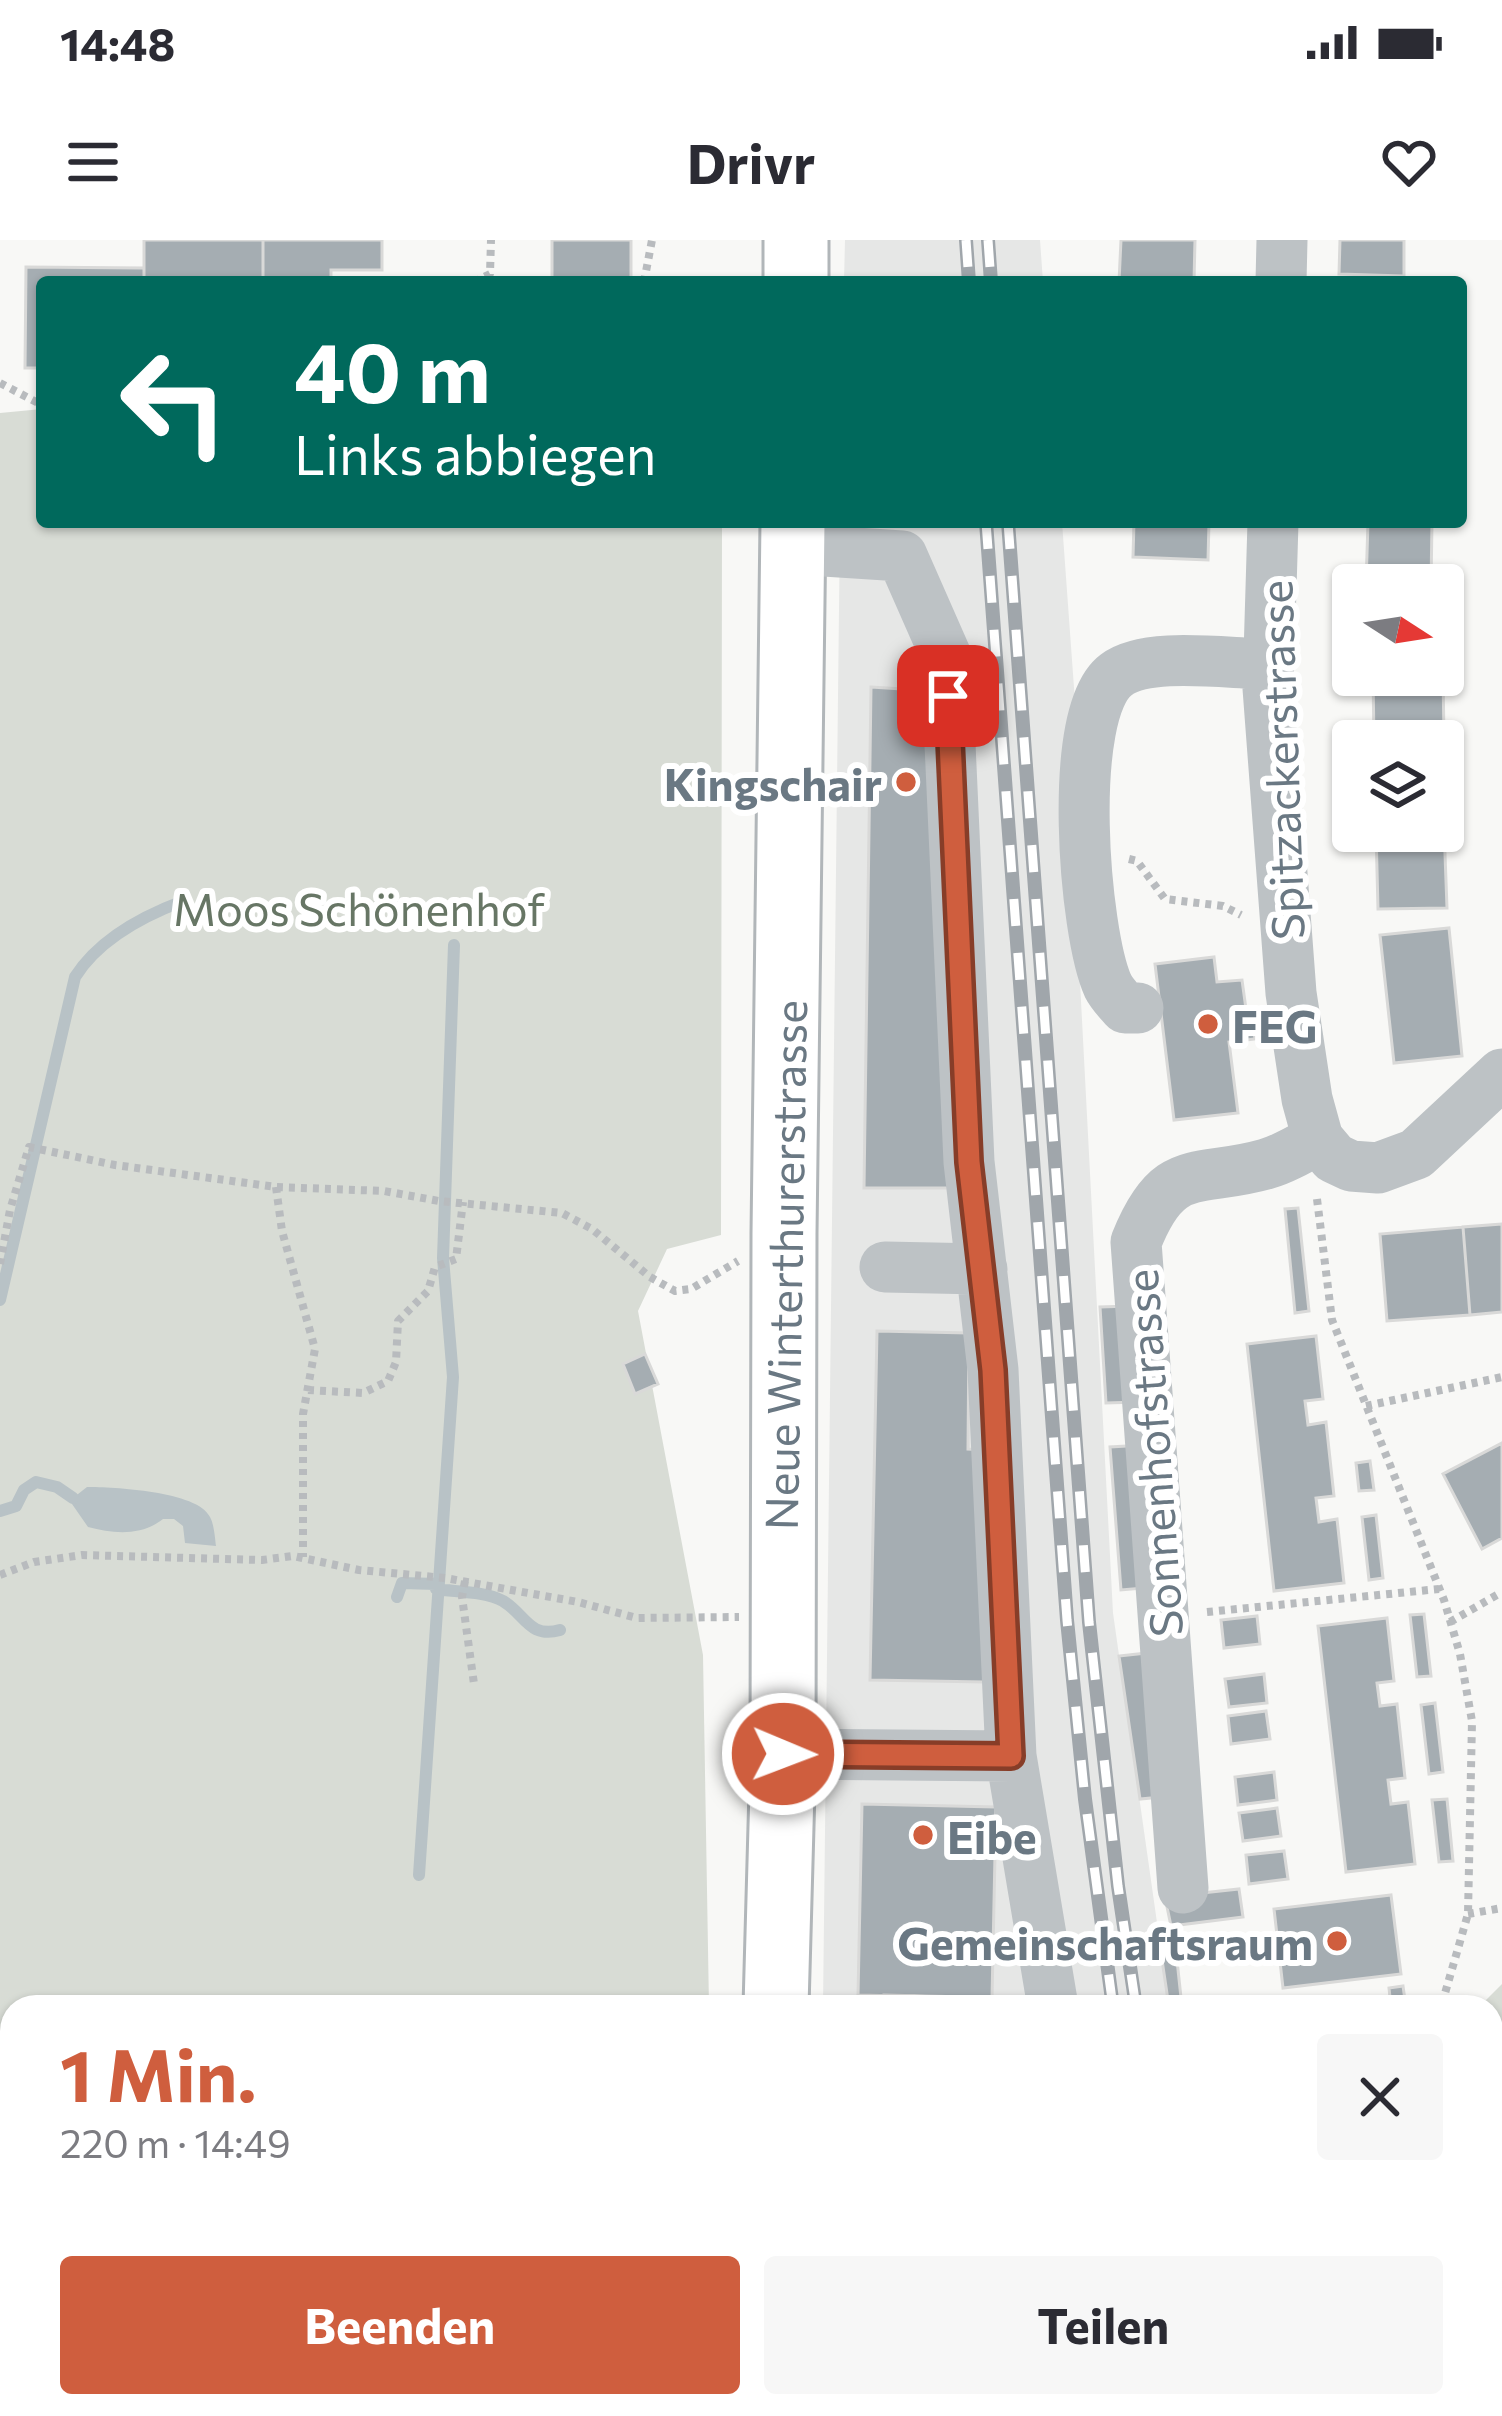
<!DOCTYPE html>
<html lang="de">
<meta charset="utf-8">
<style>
:root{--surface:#fff;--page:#f7f7f7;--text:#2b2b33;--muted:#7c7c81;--accent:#cf5e3e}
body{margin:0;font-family:Commissioner,sans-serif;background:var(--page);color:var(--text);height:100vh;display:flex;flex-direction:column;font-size:45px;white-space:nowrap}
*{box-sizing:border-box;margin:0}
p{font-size:39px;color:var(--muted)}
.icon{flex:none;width:66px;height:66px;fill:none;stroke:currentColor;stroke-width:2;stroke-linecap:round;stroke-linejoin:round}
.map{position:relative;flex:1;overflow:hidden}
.sheet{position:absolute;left:0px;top:1755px;width:1503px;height:423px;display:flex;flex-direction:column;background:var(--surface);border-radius:36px 36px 0 0;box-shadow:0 3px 9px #0004}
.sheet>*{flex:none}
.banner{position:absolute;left:36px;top:36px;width:1431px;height:252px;border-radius:12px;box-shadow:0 3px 9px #0004;background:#00695c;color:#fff;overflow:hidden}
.needle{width:78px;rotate:102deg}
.controls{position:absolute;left:1332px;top:324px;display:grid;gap:24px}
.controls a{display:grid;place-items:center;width:132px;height:132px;border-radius:12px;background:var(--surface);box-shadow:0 3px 9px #0004;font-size:60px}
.pin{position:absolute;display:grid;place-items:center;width:102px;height:102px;color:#fff;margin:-51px;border-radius:24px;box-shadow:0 6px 18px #0006}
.me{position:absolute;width:132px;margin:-66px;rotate:91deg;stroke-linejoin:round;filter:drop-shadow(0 0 9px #0008)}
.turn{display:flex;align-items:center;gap:42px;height:252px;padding:0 60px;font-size:54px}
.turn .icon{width:156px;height:156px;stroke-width:2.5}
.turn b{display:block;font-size:84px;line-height:102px}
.round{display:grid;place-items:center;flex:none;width:126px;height:126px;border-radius:12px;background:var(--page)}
.summary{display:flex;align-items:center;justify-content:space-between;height:204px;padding:0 60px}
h1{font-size:72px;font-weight:700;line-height:90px;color:var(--accent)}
.cta{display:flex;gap:24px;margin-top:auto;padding:24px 60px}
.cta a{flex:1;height:138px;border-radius:12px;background:var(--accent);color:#fff;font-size:48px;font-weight:700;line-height:138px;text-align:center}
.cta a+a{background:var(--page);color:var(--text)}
.status{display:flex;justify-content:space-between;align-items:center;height:84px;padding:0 60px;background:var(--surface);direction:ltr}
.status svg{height:33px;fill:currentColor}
header{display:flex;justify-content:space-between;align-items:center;height:156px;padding:0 60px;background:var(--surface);font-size:54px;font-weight:700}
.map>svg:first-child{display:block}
.built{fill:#e6e7e6}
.green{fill:#d8dcd5}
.water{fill:#b8c2c6}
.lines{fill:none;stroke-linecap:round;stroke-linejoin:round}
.stream{stroke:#b8c2c6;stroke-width:12}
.building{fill:#a5adb2;stroke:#d9d9d8;stroke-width:3}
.minor-tunnel{stroke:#d4d8d9;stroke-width:51;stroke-dasharray:51 26;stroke-linecap:butt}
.major-casing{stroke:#b1b6b9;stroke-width:69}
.path{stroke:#b8bbbe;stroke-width:8;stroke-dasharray:6 6;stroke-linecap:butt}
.minor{stroke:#bdc2c5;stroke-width:51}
.major{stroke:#fff;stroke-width:63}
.rail-casing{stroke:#a0a6ab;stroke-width:14}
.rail{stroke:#fff;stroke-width:9;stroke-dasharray:27;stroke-linecap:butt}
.route-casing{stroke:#873d28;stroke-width:30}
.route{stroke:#cf5e3e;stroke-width:21}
.poi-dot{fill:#cf5e3e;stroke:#fff;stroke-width:4.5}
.labels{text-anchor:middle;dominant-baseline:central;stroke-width:12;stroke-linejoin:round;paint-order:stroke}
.street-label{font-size:45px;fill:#6a7883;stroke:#fff}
.poi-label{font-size:45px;font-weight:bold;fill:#6a7883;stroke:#fff;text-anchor:end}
.park-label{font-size:45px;fill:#677665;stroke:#fff}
</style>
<div class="status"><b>14:48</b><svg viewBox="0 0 49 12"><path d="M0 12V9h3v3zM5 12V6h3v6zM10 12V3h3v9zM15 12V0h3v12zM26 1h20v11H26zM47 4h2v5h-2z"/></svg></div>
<header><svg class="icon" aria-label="menu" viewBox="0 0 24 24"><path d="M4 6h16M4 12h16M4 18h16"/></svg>Drivr<svg class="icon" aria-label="heart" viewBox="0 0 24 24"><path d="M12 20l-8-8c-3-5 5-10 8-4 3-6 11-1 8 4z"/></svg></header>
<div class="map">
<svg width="1502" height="2176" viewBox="0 0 1502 2176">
<rect width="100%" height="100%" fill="#f8f8f6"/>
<!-- built -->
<path class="built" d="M845 0H1040L1043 42H844Z
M840 282H1062L1077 489 1067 493 1113 1373 1169 1767H823Z
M1162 2166H1255L1258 2176H1164Z"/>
<!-- green -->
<path class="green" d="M42 169V282H722L721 995 667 1009 638 1071 703 1415 709 1767H12V2092L0 2093V173Z
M1502 1744V1852L1491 1861V1767H1479Z
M1502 2090V2176H1437L1436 2166H1491V2099Z
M986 2166H1162L1164 2176H986Z"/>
<!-- water -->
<path class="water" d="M87 1247C112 1247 198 1251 210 1277 214 1284 215 1298 216 1306L185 1303 183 1286 174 1279H163C142 1296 114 1294 88 1287L72 1264 73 1258Z"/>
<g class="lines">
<!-- stream -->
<path class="stream" d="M0 1060 75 737C99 699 143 676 183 661
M0 1271 16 1266 24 1250 36 1242 57 1247 73 1258
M436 1349C456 1352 485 1351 503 1361 525 1374 529 1399 560 1390
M397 1357 402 1343 436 1344
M419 1635 453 1137 443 1018 454 705"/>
</g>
<!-- building -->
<path class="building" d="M144 0H263V42H144Z
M263 0H382V30H331V42H263Z
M552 0H631V42H552Z
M1121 0H1195L1194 42H1119Z
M1340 0H1404V36L1339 34Z
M26 27 144 28V42H42V128H25Z
M1134 282H1209L1208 320 1133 317Z
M1368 282H1432L1431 345H1366Z
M1373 435H1443L1445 560 1443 501H1374Z
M871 447 933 451 962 948H864Z
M1443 560 1447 668 1378 669 1376 591H1443Z
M1449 688 1462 816 1394 823 1380 695Z
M1214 717 1217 742 1242 740 1246 769 1251 768 1255 799 1229 802 1238 873 1174 880 1155 724Z
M1298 968 1309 1071 1295 1073 1285 969Z
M1502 984V1072L1470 1075 1463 987Z
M1463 987 1470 1075 1387 1081 1380 994Z
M1130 1066 1138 1162 1106 1163 1100 1067Z
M877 1091 969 1093 968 1209 988 1210 984 1442 870 1440Z
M1316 1096 1323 1159 1305 1161 1308 1185 1326 1182 1334 1256 1316 1258 1319 1282 1337 1279 1344 1343 1274 1351 1247 1104Z
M645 1114 658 1144 635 1154 623 1124Z
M1502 1203V1298L1482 1309 1443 1234Z
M1144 1205 1156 1347 1121 1350 1110 1207Z
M1370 1221 1374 1250 1359 1251 1356 1223Z
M1376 1275 1383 1338 1369 1340 1362 1277Z
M1424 1374 1431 1436 1417 1437 1410 1375Z
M1257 1376 1260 1404 1224 1408 1221 1380Z
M1387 1378 1394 1441 1377 1443 1380 1466 1397 1464 1405 1538 1388 1540 1391 1564 1408 1562 1415 1624 1346 1632 1318 1386Z
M1156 1412 1172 1556 1140 1559 1119 1416Z
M1264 1434 1267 1463 1229 1467 1225 1439Z
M1435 1463 1443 1532 1429 1534 1421 1465Z
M1266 1471 1270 1499 1231 1504 1228 1476Z
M1274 1532 1277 1560 1238 1565 1235 1537Z
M1447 1559 1453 1621 1439 1622 1432 1560Z
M862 1564 996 1567 992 1758 858 1755Z
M1277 1568 1281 1596 1243 1601 1239 1573Z
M1284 1611 1288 1639 1249 1644 1246 1615Z
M1239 1649 1243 1677 1171 1686 1165 1657Z
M1391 1655 1401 1734 1283 1748 1274 1669Z
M1174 1692 1182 1767H1169L1158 1693Z
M1403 1746 1406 1767H1391L1389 1748Z
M884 1755 966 1757V1767H884Z
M1356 1759 1357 1767H1279Z
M1502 1944V1984L1491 1971V1954Z
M1491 1971 1502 1984V2040L1491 2027Z
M12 2137V2166H670V2176H0V2138Z
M1368 2166H1389L1394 2171 1388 2176H1356Z"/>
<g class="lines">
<!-- minor-tunnel -->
<path class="minor-tunnel" d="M446 2166 447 2176"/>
<!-- major casing -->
<g class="major-casing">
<path id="major" d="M796 42V0
M776 1767 783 1514 784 994 793 282
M772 2176V2166"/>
</g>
<!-- path -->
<path class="path" d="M474 42 490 34 491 0
M644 42 652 0
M0 143 42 165
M1129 619 1137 621 1165 659 1223 666 1241 675
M276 947 282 991 315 1109 303 1174V1317
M1317 959 1332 1080 1444 1360 1460 1414 1472 1481 1468 1674 1441 1767
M0 1024 10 970 29 907 115 925 276 947 384 951 439 961 562 973 592 989 650 1037 675 1051 691 1049 738 1021
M308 1150 363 1153 388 1141 396 1122 398 1081 428 1051 435 1027 456 1019 463 962
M1366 1166 1502 1137
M0 1335 34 1322 82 1315 262 1320 293 1316 359 1330 445 1338 578 1362 637 1378 739 1377
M465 1341 462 1357 474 1444
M1207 1372 1439 1349
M1450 1382 1502 1352
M1468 1674 1502 1668
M1491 2088 1502 2079
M1440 2166 1441 2176"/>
<!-- minor -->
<path class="minor" d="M1281 42 1282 0
M1273 282 1268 448 1291 753 1307 859 1318 899 1334 918 1351 926 1378 928 1416 914 1502 834
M793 309 902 316 946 416 969 922 993 1130 1011 1516 1053 1767
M1138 768H1125C1119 761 1112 754 1108 746 1084 693 1066 472 1116 435 1147 411 1229 424 1269 424
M885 1027 982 1029
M783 1514 1011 1516
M1183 1648 1136 1002C1169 919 1196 944 1266 924 1284 919 1302 908 1318 899
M689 2166V2176"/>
<!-- major -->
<use href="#major" class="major"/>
<!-- rail casing -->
<g class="rail-casing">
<path id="rail" d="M966 0 969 42
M988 0 991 42
M986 282 1067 1380 1085 1559 1113 1767
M1008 282 1089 1382 1118 1646 1136 1767
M1192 2166 1194 2176
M1214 2166 1217 2176"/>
</g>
<!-- rail -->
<use href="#rail" class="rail"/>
</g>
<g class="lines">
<!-- route casing -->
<g class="route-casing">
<path id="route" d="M783 1514 1011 1516 993 1130 969 922 948 456"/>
</g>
<!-- route -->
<use href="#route" class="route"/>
</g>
<!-- markers -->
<g class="poi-dot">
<circle cx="906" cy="542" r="12"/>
<circle cx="1208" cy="784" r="12"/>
<circle cx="923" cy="1595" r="12"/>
<circle cx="1337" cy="1701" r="12"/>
</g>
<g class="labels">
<!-- street labels -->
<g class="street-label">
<text transform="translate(1280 520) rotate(-92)">Spitzackerstrasse</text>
<text transform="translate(784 1025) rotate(-89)">Neue Winterthurerstrasse</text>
<text transform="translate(1152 1213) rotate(-94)">Sonnenhofstrasse</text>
</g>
<!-- poi labels -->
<g class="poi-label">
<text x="882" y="542">Kingschair</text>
<text x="1232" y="784" text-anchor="start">FEG</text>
<text x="947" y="1595" text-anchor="start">Eibe</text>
<text x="1313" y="1701">Gemeinschaftsraum</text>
</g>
<!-- park labels -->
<g class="park-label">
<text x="359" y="667">Moos Schönenhof</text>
</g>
</g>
</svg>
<div class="controls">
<a><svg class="needle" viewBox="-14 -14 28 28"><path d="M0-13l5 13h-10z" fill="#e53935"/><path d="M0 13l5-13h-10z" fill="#7c7c81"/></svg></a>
<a><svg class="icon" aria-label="layers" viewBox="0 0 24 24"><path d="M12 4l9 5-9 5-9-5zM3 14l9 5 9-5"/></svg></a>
</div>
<div class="pin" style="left:948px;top:456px;background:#d93025"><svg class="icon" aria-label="arrive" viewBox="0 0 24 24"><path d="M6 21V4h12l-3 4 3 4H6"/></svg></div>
<svg class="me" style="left:783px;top:1514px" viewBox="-20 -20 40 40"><circle r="17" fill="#cf5e3e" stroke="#fff" stroke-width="3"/><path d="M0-11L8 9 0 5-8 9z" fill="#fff"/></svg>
<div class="banner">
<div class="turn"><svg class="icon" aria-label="left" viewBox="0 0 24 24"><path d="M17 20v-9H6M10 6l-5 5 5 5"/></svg><div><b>40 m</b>Links abbiegen</div></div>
</div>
<section class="sheet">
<div class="summary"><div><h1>1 Min.</h1><p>220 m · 14:49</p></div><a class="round"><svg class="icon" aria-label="close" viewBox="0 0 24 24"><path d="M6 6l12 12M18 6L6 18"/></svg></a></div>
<div class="cta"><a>Beenden</a><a>Teilen</a></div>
</section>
</div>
